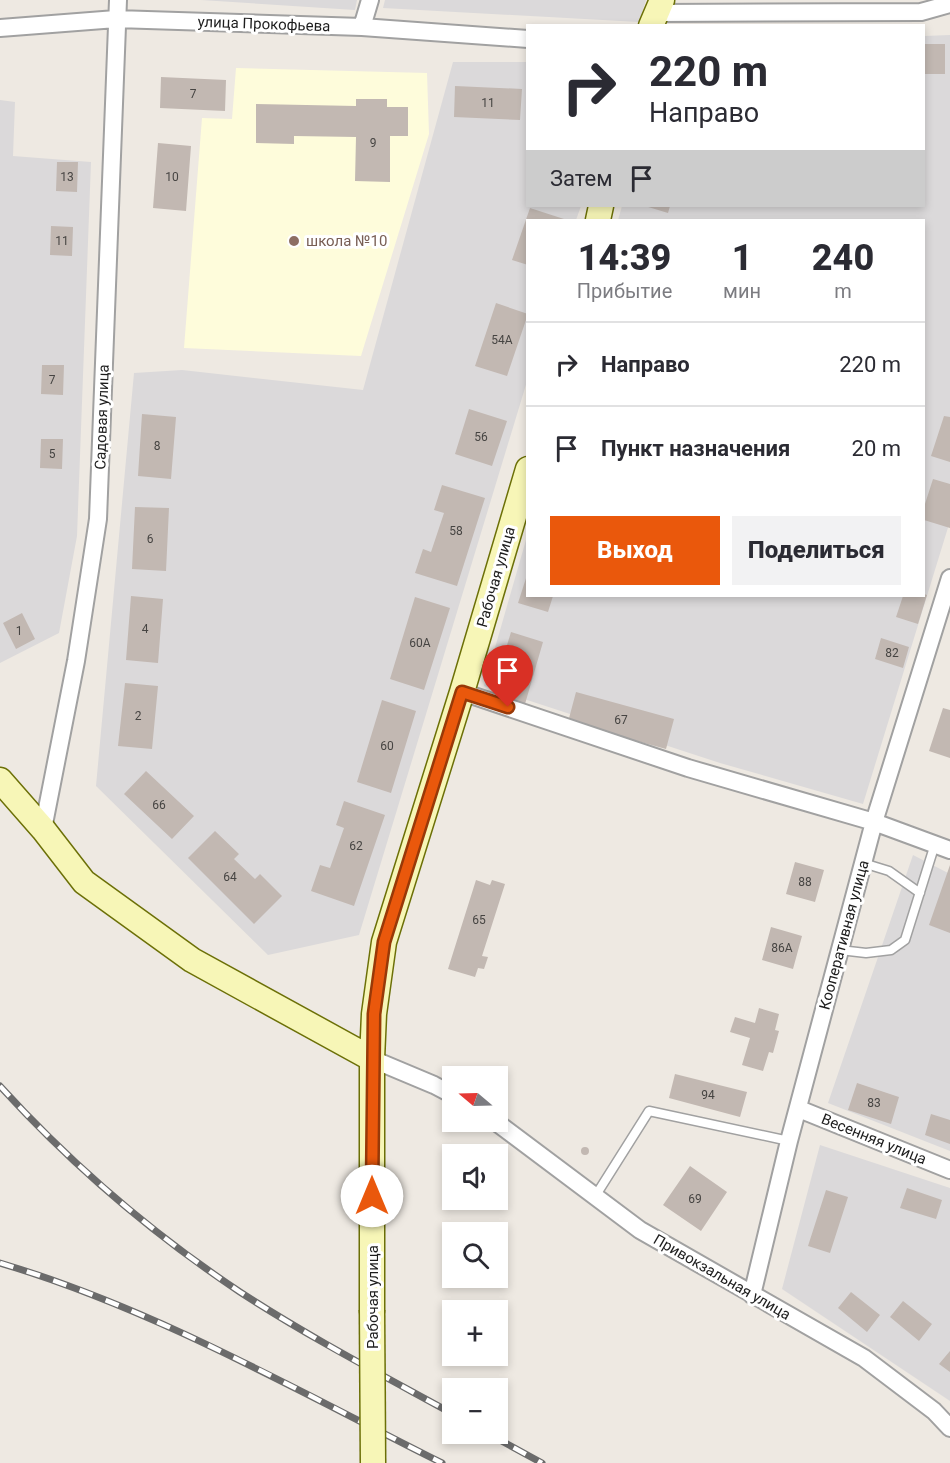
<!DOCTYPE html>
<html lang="ru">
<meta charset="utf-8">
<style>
:root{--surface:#fff;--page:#f2f2f3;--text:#2b2b33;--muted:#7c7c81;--line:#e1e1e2;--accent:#ea580c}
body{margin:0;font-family:Roboto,sans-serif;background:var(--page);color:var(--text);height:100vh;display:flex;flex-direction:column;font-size:22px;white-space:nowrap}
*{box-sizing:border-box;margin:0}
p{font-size:20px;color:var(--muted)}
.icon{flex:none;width:33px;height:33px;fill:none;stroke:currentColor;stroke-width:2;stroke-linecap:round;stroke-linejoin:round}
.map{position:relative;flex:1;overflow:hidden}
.panel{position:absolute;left:526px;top:219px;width:399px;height:378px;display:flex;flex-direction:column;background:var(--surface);border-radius:0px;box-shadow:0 3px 9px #0003}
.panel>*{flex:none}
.guide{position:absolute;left:526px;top:24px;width:399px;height:183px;border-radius:0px;box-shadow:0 3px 9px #0003;background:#fff;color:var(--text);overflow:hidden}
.needle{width:39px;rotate:289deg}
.fabs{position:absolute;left:442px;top:1066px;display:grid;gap:12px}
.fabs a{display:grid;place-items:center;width:66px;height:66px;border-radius:0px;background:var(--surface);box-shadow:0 3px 9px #0003;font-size:30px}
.pin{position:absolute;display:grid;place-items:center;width:51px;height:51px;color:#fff;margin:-62px -26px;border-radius:50% 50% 50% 0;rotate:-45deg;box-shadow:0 0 6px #0007}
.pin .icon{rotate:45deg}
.me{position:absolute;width:66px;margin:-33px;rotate:0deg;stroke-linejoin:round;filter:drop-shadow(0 0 4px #0008)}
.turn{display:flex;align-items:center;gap:21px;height:126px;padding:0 24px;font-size:27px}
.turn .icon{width:78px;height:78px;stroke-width:2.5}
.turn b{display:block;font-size:42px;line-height:51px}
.then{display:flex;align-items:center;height:57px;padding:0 24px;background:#0003;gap:12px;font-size:22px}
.eta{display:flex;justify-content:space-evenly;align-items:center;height:102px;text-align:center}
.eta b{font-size:36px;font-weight:800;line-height:42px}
.action{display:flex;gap:12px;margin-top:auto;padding:12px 24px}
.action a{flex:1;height:69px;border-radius:0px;background:var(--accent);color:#fff;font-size:24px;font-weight:800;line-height:69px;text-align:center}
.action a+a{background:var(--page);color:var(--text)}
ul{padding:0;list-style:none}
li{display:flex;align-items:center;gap:18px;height:84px;padding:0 24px;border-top:2px solid var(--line)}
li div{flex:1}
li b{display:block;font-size:22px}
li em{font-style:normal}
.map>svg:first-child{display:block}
.residential{fill:#dbd9da}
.education{fill:#fefcdb}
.building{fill:#c2b8b2}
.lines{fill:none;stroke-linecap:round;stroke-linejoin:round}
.lane-casing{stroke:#a1a1a1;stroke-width:11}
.street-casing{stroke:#a1a1a1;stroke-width:20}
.secondary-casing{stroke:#6c7007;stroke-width:27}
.lane{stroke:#fff;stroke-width:8}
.street{stroke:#fff;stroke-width:16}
.secondary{stroke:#f7f6b7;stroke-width:24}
.rail-casing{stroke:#6b6b6b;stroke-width:7}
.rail{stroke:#fff;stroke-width:4.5;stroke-dasharray:14;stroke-linecap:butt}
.secondary-bridge-casing{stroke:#6c7007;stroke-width:27;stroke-linecap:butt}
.secondary-bridge{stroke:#f7f6b7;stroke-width:24}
.route-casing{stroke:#983908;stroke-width:15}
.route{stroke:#ea580c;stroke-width:10}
.education-dot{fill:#8d6e63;stroke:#fff;stroke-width:2}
.labels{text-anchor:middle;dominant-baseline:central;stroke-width:6;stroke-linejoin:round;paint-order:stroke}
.number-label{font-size:12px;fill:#464442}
.street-label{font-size:15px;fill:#1d1d1d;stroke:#fff}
.education-label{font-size:15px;fill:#785e54;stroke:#fff;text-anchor:start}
</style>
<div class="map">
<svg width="950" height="1463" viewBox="0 0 950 1463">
<rect width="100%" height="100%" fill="#eee9e2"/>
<!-- residential -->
<path class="residential" d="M201 0H357L355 10Z
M385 0H646L639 22 383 8Z
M950 35V521L863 804 720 763 484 686 528 533V596H924V220H618L622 206H924V36Z
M453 62H528V206H581L576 220H528V378L359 935 268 955 96 786 134 373 182 370 363 390Z
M0 100 15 102 13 156 91 162 77 536 59 633 0 663Z
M913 855 950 874V1151L828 1103Z
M820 1145 950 1188V1401L782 1289Z"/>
<!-- education -->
<path class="education" d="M236 68 427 73 429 134 361 356 184 348 202 118 232 119Z"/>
<!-- building -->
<path class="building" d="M924 44H945V74H924Z
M161 77 226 80 225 111 160 108Z
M455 86 522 89 520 120 454 117Z
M356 99H387V107H408V136H390V182L355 181 356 137 294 136V144L256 143V104L356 106Z
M158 143 191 146 186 211 153 208Z
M57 162H78L77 192 56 191Z
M645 206H670L668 213Z
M530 208 567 220H528V265L512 260Z
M51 226 73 227 72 256 50 255Z
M496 303 528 314 507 376 475 366Z
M42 365H64L63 395 41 394Z
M469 409 507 421 492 466 455 454Z
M142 414 176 417 171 479 138 476Z
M944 416 950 417V462L931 456Z
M41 439H63L62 469 40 468Z
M933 479 950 484V528L924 520V507Z
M442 485 485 498 457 586 415 573 423 549 431 552 444 513 434 510Z
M135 507 169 508 166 571 132 569Z
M528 572V596H553L548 612 518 603Z
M924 594 927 595 918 624 896 617 903 596H924Z
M131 596 163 599 158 663 126 660Z
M415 597 450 608 424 690 390 679Z
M22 613 35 639 16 649 3 623Z
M511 632 543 642 525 704 492 695Z
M881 638 909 647 903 668 875 659Z
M125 683 158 686 152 749 118 746Z
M576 692 674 719 666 749 568 722Z
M382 700 416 711 391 793 357 782Z
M943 708 950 710V758L929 751Z
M146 771 194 816 172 839 124 794Z
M344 801 385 815 354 906 311 891 320 865 330 868 344 828 336 825Z
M215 831 239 854 234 859 255 879 260 874 282 896 254 924 188 858Z
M795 862 824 870 815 902 786 894Z
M950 865V933L929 925Z
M476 880 490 885 492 880 505 884 482 956 488 957 484 969 478 968 475 977 448 969Z
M771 927 802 936 793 969 762 960Z
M759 1008 779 1014 775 1030 779 1031 773 1053 769 1052 763 1071 742 1065 750 1038 730 1032 735 1017 755 1023Z
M675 1074 747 1092 740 1117 669 1098Z
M857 1083 899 1097 891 1124 848 1110Z
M931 1114 950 1120V1144L925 1135Z
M581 1151a4 4 0 1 1 8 0a4 4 0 1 1-8 0Z
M690 1166 727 1192 701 1231 663 1205Z
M907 1188 942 1200 936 1219 900 1208Z
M826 1190 848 1197 830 1253 808 1246Z
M851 1292 880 1315 867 1332 838 1308Z
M903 1301 932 1324 919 1341 890 1317Z
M950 1351V1372L939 1364Z"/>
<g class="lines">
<!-- lane casing -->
<g class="lane-casing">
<path id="lane" d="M863 863 889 871 920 893
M840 950 866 953 891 950 905 940 935 844
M596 1195 649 1111 789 1141"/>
</g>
<!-- street casing -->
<g class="street-casing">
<path id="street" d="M658 13 921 12 950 4
M362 27 370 0
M0 28 116 19 362 27 528 39
M462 692 688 768 874 822 950 850
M43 829 76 661 98 519 118 0
M372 1059 434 1085 453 1095
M799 1109 950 1170
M496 1122 640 1230 864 1358 934 1411 950 1428
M752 1295 789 1141 874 822 950 578"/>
</g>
<!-- secondary casing -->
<g class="secondary-casing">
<path id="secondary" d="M651 26 662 0
M598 220 601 206
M0 780 43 829 84 882 192 960 372 1059
M372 1310V1059L374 1014 384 942 462 692 528 469"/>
</g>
<!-- lane -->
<use href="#lane" class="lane"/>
<!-- street -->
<use href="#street" class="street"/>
<!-- secondary -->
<use href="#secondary" class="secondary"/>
<!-- rail casing -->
<g class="rail-casing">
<path id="rail" d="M0 1086C71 1164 153 1234 240 1292 309 1337 382 1375 453 1414
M0 1263C155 1309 298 1391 442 1463
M489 1434 542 1463"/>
</g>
<!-- rail -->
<use href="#rail" class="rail"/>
<!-- secondary-bridge casing -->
<g class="secondary-bridge-casing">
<path id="secondary-bridge" d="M372 1310 373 1463"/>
</g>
<!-- secondary-bridge -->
<use href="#secondary-bridge" class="secondary-bridge"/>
</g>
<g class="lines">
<!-- route casing -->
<g class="route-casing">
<path id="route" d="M372 1196 374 1014 384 942 462 692 508 707"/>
</g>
<!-- route -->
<use href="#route" class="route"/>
</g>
<!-- markers -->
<circle class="education-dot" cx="294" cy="241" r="6"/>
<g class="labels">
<!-- number labels -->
<g class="number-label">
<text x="193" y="94">7</text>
<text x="488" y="103">11</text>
<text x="373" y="143">9</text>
<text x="67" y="177">13</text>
<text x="172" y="177">10</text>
<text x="62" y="241">11</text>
<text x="502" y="340">54А</text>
<text x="52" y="380">7</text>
<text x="481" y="437">56</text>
<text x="157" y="446">8</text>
<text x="52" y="454">5</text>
<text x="456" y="531">58</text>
<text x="150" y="539">6</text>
<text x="145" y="629">4</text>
<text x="19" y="631">1</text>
<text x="420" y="643">60А</text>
<text x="892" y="653">82</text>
<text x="138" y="716">2</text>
<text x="621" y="720">67</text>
<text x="387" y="746">60</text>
<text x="159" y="805">66</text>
<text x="356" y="846">62</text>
<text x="230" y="877">64</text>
<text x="805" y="882">88</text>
<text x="479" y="920">65</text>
<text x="782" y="948">86А</text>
<text x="708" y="1095">94</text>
<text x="874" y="1103">83</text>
<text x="695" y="1199">69</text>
</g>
<!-- street labels -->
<g class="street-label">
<text transform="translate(264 24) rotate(2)">улица Прокофьева</text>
<text transform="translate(102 417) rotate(-88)">Садовая улица</text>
<text transform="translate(496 577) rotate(-74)">Рабочая улица</text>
<text transform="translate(844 935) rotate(-75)">Кооперативная улица</text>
<text transform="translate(874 1139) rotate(22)">Весенняя улица</text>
<text transform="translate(722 1277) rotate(30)">Привокзальная улица</text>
<text transform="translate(373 1297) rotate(-90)">Рабочая улица</text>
</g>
<!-- education labels -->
<g class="education-label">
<text x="306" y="241">школа №10</text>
</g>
</g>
</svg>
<div class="fabs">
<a><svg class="needle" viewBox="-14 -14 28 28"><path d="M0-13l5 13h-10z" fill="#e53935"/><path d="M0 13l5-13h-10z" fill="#7c7c81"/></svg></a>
<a><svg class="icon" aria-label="sound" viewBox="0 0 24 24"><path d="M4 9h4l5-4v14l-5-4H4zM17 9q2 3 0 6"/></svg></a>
<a><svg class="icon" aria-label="search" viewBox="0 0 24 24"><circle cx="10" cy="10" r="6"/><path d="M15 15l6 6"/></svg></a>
<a>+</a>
<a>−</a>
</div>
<div class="pin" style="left:508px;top:707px;background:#d93025"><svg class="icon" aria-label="arrive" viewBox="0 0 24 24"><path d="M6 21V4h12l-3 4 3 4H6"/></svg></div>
<svg class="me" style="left:372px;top:1196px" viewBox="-20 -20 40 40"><circle r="19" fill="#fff"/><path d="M0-13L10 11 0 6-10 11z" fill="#ea580c"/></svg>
<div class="guide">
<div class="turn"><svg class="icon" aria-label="right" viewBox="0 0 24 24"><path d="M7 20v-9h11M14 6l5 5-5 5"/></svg><div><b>220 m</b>Направо</div></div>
<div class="then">Затем<svg class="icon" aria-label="arrive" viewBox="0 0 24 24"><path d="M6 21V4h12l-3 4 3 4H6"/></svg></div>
</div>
<section class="panel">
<div class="eta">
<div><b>14:39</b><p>Прибытие</p></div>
<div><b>1</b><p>мин</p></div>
<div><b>240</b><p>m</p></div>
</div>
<ul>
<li><svg class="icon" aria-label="right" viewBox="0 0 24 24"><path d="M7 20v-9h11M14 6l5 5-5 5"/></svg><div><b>Направо</b></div><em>220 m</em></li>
<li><svg class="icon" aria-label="arrive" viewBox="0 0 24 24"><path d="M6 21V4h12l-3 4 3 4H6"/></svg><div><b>Пункт назначения</b></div><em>20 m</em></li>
</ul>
<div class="action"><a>Выход</a><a>Поделиться</a></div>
</section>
</div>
